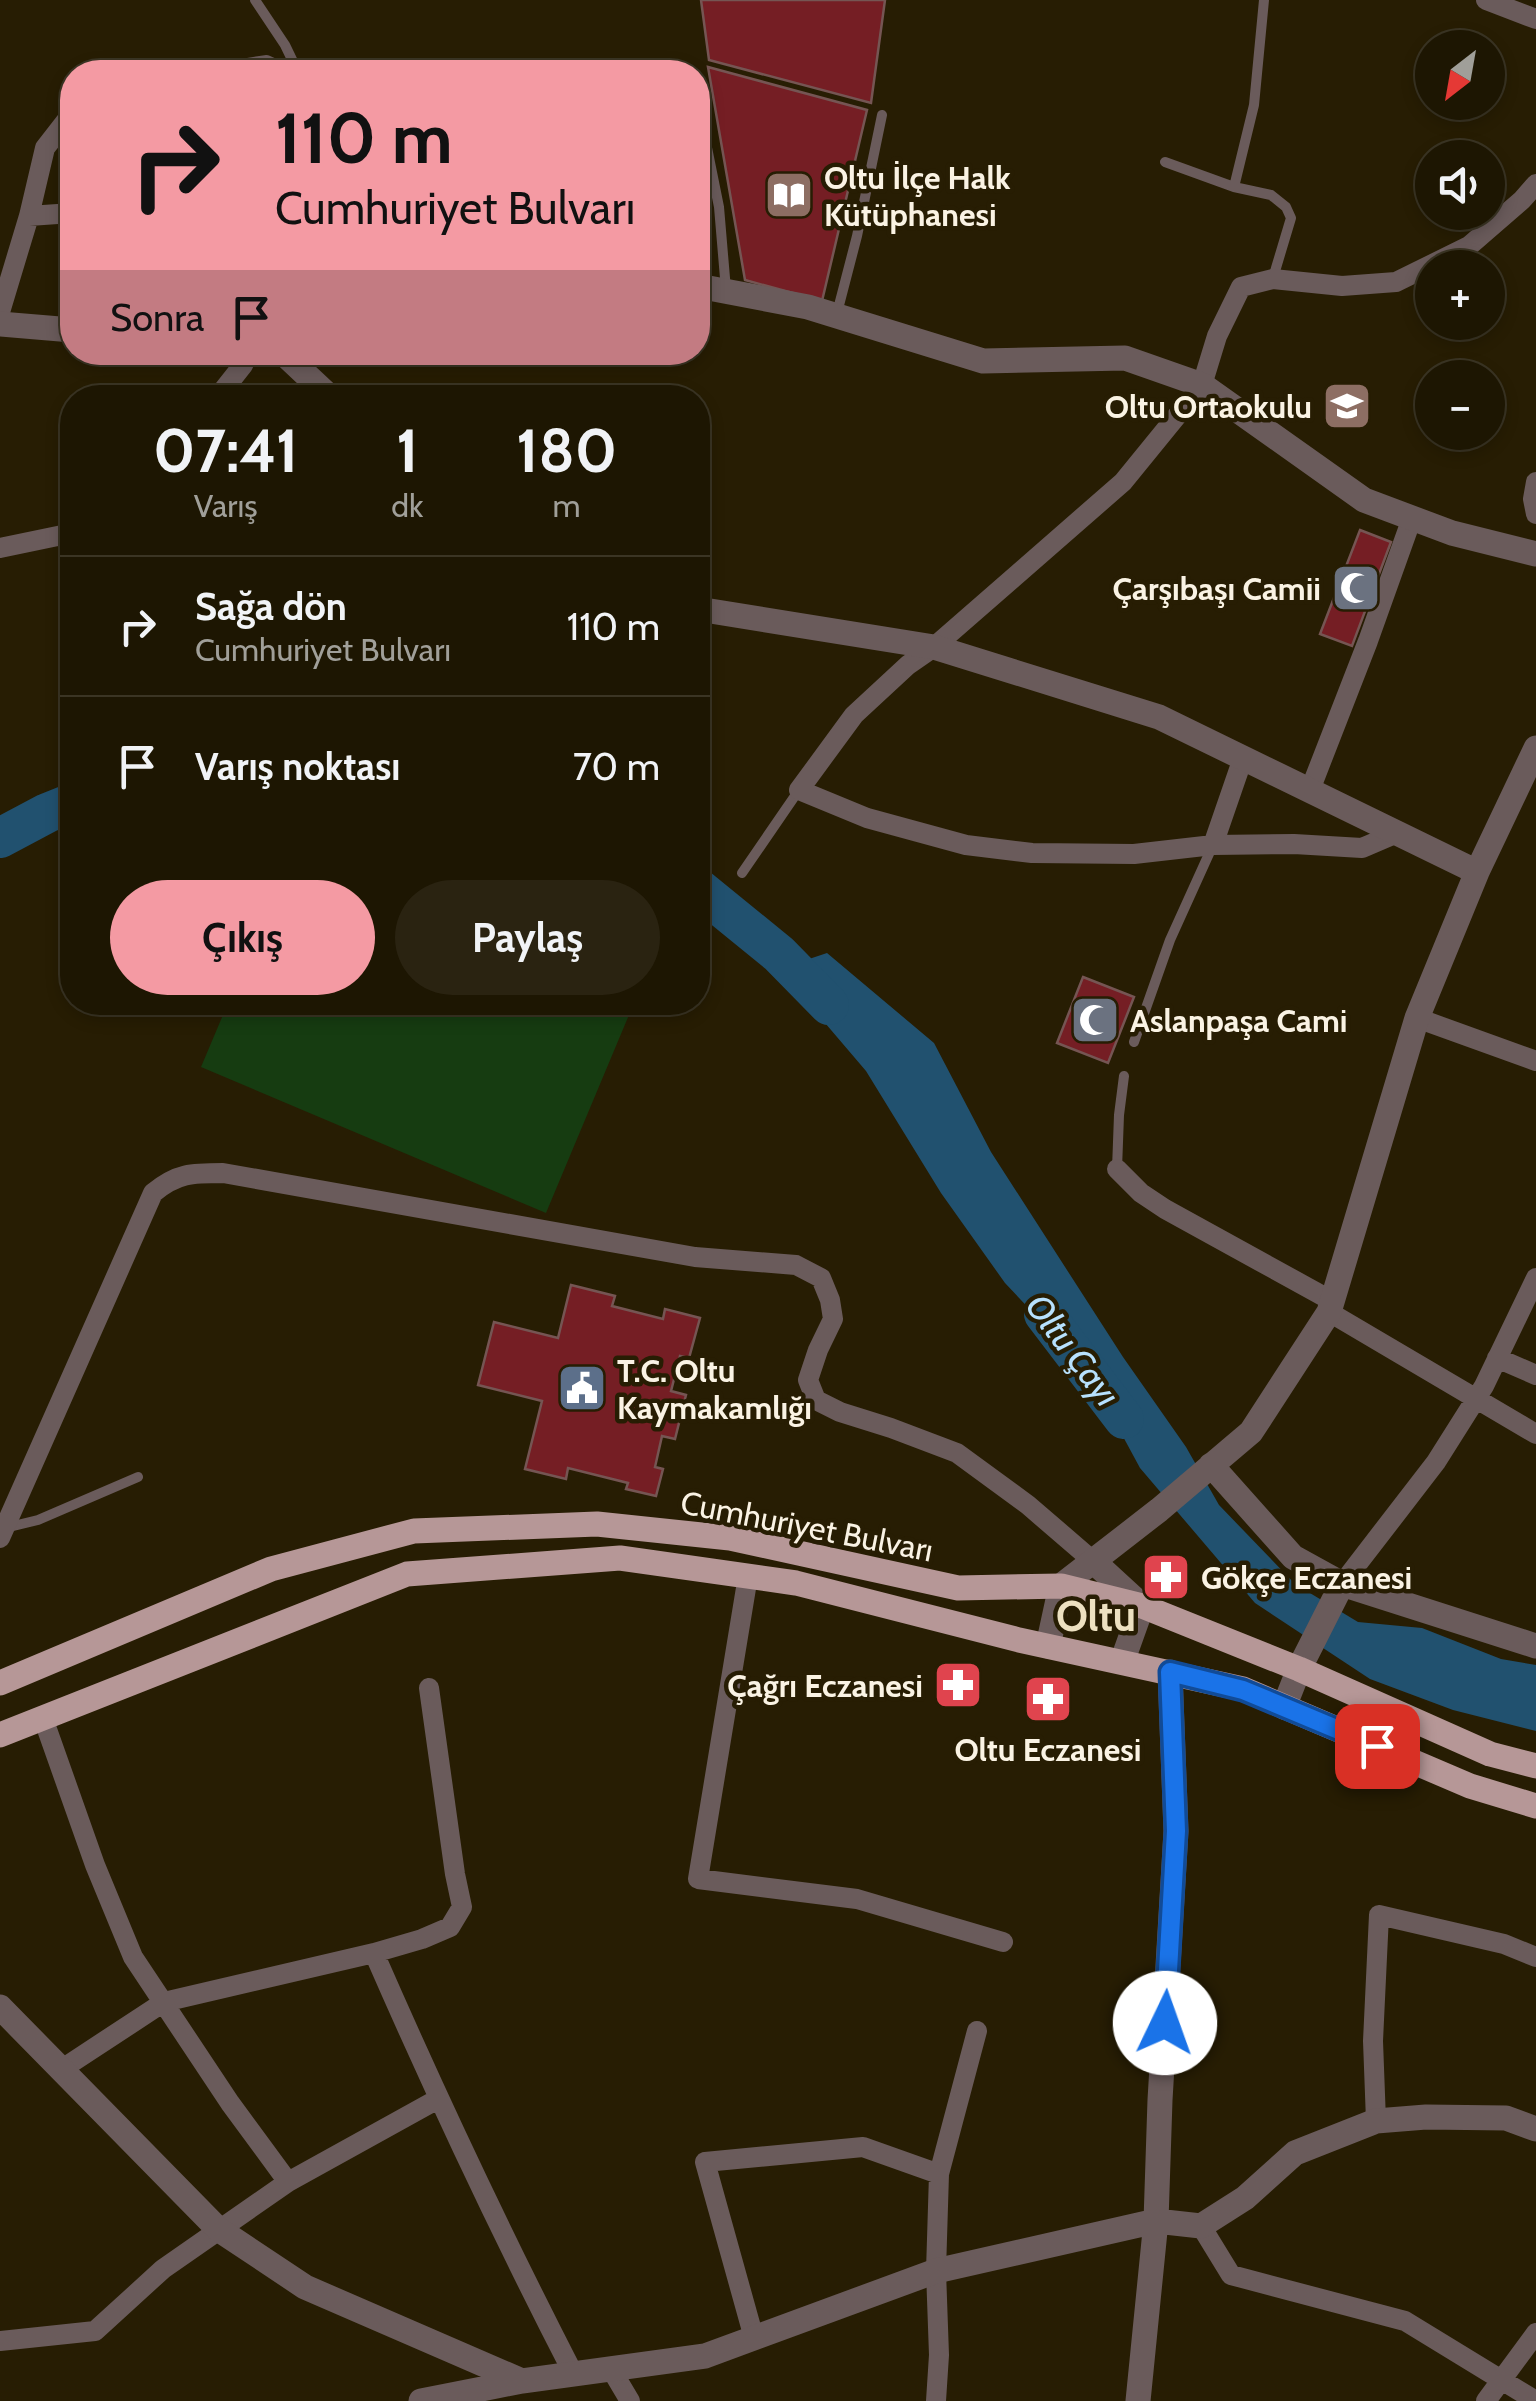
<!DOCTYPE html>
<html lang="tr">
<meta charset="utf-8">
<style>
:root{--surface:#1d1602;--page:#2a2311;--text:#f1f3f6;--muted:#a09f99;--line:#3b3524;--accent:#f49aa3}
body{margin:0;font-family:Cabin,sans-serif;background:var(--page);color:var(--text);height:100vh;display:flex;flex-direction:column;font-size:38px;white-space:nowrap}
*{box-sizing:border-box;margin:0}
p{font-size:32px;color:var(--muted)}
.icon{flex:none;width:55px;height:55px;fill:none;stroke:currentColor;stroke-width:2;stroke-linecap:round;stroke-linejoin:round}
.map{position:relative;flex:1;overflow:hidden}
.side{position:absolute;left:60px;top:385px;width:650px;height:630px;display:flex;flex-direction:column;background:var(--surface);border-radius:40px;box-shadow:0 5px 15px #0003,0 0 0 2px var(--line)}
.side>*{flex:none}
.guide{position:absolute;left:60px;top:60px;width:650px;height:305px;border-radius:40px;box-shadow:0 5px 15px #0003,0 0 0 2px var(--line);background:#f49aa3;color:#111;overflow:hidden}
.needle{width:65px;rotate:211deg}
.buttons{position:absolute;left:1415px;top:30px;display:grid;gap:20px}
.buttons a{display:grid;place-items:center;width:90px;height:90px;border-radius:50%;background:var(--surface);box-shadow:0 5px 15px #0003,0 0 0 2px var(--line);font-size:50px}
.pin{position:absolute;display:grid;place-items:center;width:85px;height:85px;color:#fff;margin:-42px;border-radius:20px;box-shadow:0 5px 15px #0006}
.me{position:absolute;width:110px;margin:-55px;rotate:3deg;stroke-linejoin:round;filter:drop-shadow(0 0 8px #0008)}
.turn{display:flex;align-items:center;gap:35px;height:210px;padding:0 50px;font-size:45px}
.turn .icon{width:130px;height:130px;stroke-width:2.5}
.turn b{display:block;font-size:70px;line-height:85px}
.then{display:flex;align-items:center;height:95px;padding:0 50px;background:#0003;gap:20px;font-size:38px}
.eta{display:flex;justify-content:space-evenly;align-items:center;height:170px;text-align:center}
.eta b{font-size:60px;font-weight:700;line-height:70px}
.button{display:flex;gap:20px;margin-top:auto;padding:20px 50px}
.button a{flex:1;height:115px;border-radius:60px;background:var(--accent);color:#111;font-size:40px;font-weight:700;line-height:115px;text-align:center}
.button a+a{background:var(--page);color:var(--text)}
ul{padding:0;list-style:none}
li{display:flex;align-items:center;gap:30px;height:140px;padding:0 50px;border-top:2px solid var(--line)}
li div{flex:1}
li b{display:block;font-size:38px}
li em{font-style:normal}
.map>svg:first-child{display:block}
.green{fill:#163c11}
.water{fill:#21516f}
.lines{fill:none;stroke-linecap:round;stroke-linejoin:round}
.river{stroke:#21516f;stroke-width:40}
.building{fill:#751e24;stroke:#755553;stroke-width:2.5}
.service{stroke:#6a5b5b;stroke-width:10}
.minor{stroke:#6a5b5b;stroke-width:20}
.tertiary{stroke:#6a5b5b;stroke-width:25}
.primary{stroke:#b69797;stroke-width:25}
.route-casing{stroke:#114b97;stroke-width:25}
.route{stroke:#1a73e8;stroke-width:18}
.labels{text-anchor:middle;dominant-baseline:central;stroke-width:9;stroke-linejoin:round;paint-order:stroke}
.poi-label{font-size:32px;font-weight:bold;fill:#faf3e4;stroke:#271d03;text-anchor:start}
.street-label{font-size:32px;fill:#faf3e4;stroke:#271d03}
.water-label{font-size:35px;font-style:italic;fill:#b7e1fe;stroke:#271d03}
.district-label{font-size:42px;font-weight:bold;fill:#ede1c1;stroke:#271d03}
</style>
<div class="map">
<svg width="1536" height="2401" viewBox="0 0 1536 2401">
<rect width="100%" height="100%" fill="#271d03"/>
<!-- green -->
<path class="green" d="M228 1003V1002L634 1003 546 1213 201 1067Z"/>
<!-- water -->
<path class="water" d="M827 953 934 1043 991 1152 1123 1357 1186 1447 1219 1505 1295 1584 1358 1622 1422 1628 1501 1659 1536 1665V1731L1453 1710 1370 1679 1255 1603 1140 1468 1087 1370 1005 1283 941 1193 866 1071 779 969Z"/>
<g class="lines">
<!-- river -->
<path class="river" d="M0 838 47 813 72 803
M698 888 779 954 829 1005
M1044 1314 1124 1419"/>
</g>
<!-- building -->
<path class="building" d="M701 0H885L871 103 709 60Z
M708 67 867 110 822 301 745 280Z
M1360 530 1391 542 1352 646 1320 634Z
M1083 977 1134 997 1108 1063 1057 1043Z
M571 1285 615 1296 612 1306 663 1319 665 1309 700 1318 689 1358 680 1356 671 1391 686 1395 675 1439 662 1436 655 1467 663 1469 656 1496 626 1489 628 1483 568 1468 566 1479 525 1469 542 1401 478 1385 494 1322 558 1338Z"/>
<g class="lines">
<!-- service -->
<path class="service" d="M255 0 285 45 298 72
M698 103 719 207 726 290
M1165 162 1234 187 1271 195 1286 207 1291 218 1273 278
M1234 187 1254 105 1264 0
M837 313 857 236 882 115
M742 873 799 790
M1134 1042 1170 940 1213 845
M1117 1169 1119 1115 1124 1076
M5 1528 38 1520 138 1477"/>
<!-- minor -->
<path class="minor" d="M1486 0 1536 19
M223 72 266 65 281 72
M29 216 72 213
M0 312 29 216 45 148 66 121 72 118
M217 398 243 365 249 352
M1536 482 1533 499 1536 514
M0 548 72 533
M1310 790 1368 641 1412 518
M1397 833 1362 848 1294 844 1213 845 1134 854 1032 853 966 845 867 818 799 790 854 715 908 665 934 647 1123 482 1202 385 1217 336 1241 287 1273 279 1342 286 1396 282 1469 246 1522 200 1536 184
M1213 845 1243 758
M1417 1018 1536 1061
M1117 1169 1141 1193 1165 1209 1332 1301
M1329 1312 1536 1434
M1497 1358 1536 1375
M0 1538 153 1193C177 1173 192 1173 223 1173L695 1257 796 1265 821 1278 830 1300 833 1319 818 1350 808 1380 816 1400 840 1412 891 1428 957 1453 1028 1505 1093 1561
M748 1576 698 1879 857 1899 1003 1942
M1342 1584 1436 1462 1484 1386 1536 1278
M43 1718 95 1865 133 1957 230 2103 288 2182
M374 1953 422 1939 450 1927 462 1907 455 1874 429 1688
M62 2069 164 2002 374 1953C436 2095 502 2235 573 2373
M1376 2121 1373 2041 1379 1915 1504 1944 1536 1957
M1201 2226 1231 2275 1405 2321 1536 2401
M754 2338 705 2162 863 2147 939 2174
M0 2341 95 2331 163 2269 288 2182 438 2099
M611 2369 630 2401
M936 2401 939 2355 936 2271 939 2174 977 2031
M1486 2401 1536 2333"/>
<!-- tertiary -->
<path class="tertiary" d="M698 286 808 307 983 361 1125 358 1202 385 1364 500 1452 533 1536 554
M0 324 72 330
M282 352 331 398
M698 609 934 647 1159 717 1477 872
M1211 1465 1293 1557 1342 1584 1536 1646
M1093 1561 1142 1606 1122 1662
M1048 1646 1061 1586 1159 1510 1251 1432 1329 1312 1417 1018 1477 872 1536 748
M1284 1707 1299 1669 1342 1584
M0 2007 218 2229 305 2287 522 2381
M421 2401 522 2381 705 2356 936 2271 1156 2221 1201 2226 1245 2198 1295 2153 1376 2121 1426 2117 1506 2118 1536 2129
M1138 2401 1156 2221 1160 2100 1176 1831 1170 1672"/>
<!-- primary -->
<path class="primary" d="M0 1683 271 1569 414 1531 597 1524 730 1538 958 1588 1061 1586 1142 1606 1299 1669 1490 1754 1536 1766
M0 1735 407 1574 620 1558 796 1583 1019 1640 1243 1689 1470 1786 1536 1806"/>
</g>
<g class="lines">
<!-- route casing -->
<g class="route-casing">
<path id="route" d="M1165 2023 1176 1831 1170 1672 1243 1690 1377 1746"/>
</g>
<!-- route -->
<use href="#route" class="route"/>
</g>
<!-- icons -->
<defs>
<g id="library-square" transform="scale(2.5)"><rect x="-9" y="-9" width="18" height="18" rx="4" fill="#8d6e63" stroke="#271d03"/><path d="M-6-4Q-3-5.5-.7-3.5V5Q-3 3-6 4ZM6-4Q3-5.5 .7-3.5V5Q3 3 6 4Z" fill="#fff"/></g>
<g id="school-square" transform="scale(2.5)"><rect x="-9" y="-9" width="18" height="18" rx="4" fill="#8d6e63" stroke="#271d03"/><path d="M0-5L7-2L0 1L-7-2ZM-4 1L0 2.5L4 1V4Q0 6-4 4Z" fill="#fff"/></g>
<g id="mosque-square" transform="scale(2.5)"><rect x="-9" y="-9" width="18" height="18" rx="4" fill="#6b7280" stroke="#271d03"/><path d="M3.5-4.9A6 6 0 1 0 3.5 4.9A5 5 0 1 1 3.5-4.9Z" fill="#fff"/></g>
<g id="civic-square" transform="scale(2.5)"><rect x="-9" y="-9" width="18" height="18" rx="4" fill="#5c6f8a" stroke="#271d03"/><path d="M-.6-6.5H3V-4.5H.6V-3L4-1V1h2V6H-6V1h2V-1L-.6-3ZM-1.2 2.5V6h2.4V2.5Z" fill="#fff"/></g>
<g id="pharmacy-square" transform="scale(2.5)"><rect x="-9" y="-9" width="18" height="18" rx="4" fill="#e0444e" stroke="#271d03"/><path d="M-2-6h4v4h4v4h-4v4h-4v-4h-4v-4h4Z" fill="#fff"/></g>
</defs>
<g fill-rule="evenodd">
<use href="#library-square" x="789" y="195"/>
<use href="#school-square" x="1347" y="406"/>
<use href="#mosque-square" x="1356" y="588"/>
<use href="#mosque-square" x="1095" y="1020"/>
<use href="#civic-square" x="582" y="1388"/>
<use href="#pharmacy-square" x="1166" y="1577"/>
<use href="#pharmacy-square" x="958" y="1685"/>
<use href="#pharmacy-square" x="1048" y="1699"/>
</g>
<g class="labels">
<!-- poi labels -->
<g class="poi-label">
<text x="824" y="177">Oltu İlçe Halk<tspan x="824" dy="37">Kütüphanesi</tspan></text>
<text x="1312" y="406" text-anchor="end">Oltu Ortaokulu</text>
<text x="1321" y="588" text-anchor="end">Çarşıbaşı Camii</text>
<text x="1130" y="1020">Aslanpaşa Cami</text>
<text x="617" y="1370">T.C. Oltu<tspan x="617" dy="37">Kaymakamlığı</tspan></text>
<text x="1201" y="1577">Gökçe Eczanesi</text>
<text x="923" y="1685" text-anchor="end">Çağrı Eczanesi</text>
<text x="1048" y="1749" text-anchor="middle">Oltu Eczanesi</text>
</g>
<!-- street labels -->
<g class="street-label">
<text transform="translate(807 1526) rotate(11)">Cumhuriyet Bulvarı</text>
</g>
<!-- water labels -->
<g class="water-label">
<text transform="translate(1073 1350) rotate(53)">Oltu Çayı</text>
</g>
<!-- district labels -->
<g class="district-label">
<text x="1096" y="1616">Oltu</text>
</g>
</g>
</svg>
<div class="buttons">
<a><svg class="needle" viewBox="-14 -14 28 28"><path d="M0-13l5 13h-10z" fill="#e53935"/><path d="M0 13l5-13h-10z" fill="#a09f99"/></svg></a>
<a><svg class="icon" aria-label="sound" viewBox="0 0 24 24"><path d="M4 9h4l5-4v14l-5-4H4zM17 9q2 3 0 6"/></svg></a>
<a>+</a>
<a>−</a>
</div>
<div class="pin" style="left:1377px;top:1746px;background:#d93025"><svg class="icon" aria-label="arrive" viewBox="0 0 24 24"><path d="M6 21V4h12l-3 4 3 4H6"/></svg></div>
<svg class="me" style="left:1165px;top:2023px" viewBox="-20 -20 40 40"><circle r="19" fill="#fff"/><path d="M0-13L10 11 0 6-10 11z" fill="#1a73e8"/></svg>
<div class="guide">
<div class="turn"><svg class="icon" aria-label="right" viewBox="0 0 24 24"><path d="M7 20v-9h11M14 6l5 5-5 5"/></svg><div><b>110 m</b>Cumhuriyet Bulvarı</div></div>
<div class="then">Sonra<svg class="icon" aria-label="arrive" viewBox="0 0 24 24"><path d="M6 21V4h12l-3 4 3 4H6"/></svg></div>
</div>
<section class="side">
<div class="eta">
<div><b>07:41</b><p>Varış</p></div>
<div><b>1</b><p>dk</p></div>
<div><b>180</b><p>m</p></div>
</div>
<ul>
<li><svg class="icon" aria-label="right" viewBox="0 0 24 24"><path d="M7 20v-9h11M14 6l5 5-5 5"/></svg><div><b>Sağa dön</b><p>Cumhuriyet Bulvarı</p></div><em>110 m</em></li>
<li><svg class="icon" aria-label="arrive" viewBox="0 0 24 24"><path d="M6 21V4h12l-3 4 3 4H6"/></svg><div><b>Varış noktası</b></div><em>70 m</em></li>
</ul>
<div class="button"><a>Çıkış</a><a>Paylaş</a></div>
</section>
</div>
